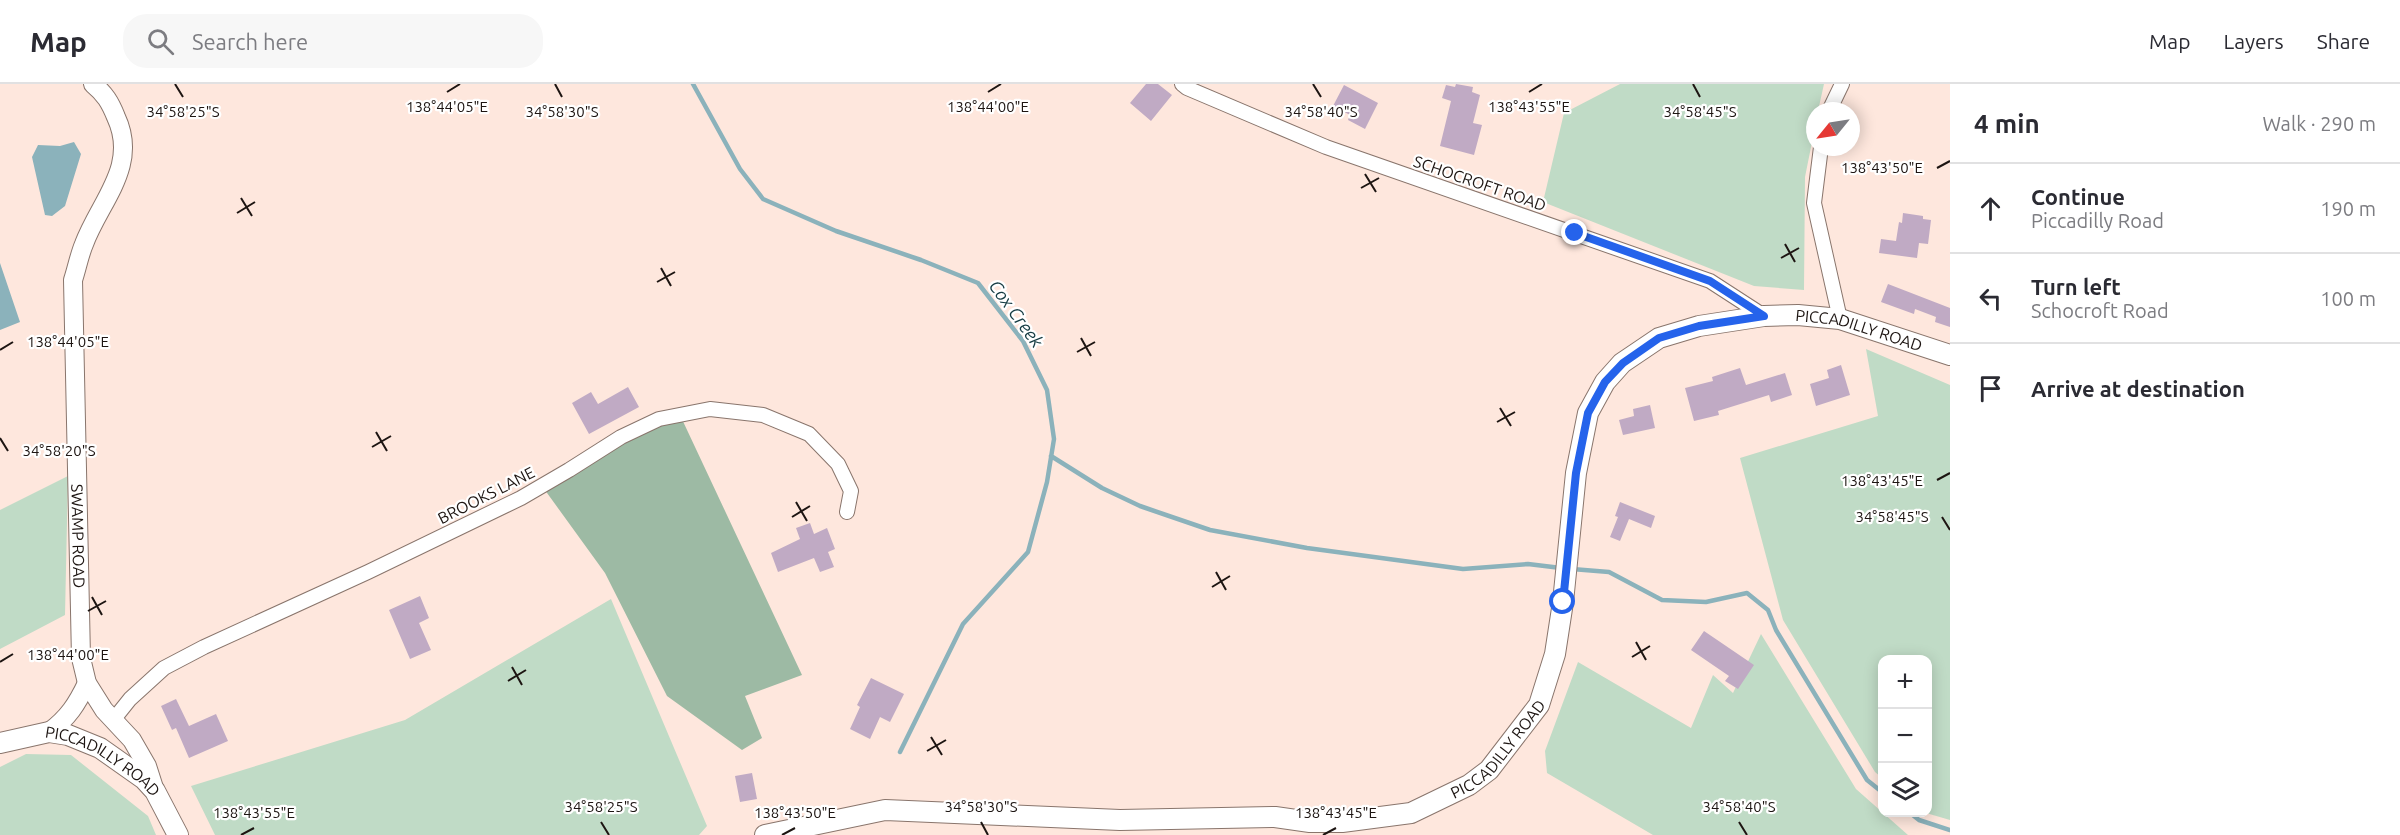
<!DOCTYPE html>
<meta charset="utf-8">
<style>
:root{--surface:#fff;--page:#f7f7f7;--text:#2b2b33;--muted:#7c7c81;--line:#e1e1e2}
body{margin:0;font-family:Ubuntu,sans-serif;background:var(--page);color:var(--text)}
.controls{position:absolute;right:18px;bottom:18px;display:grid;overflow:hidden;border-radius:12px;box-shadow:0 3px 15px #0003}
.controls button{width:54px;height:54px;display:grid;place-items:center;padding:0;border:0;border-bottom:2px solid var(--line);background:var(--surface);color:var(--text);font:30px sans-serif}
.compass{position:absolute;left:1806px;top:18px;width:54px;height:54px;border-radius:50%;background:var(--surface);box-shadow:0 3px 15px #0003;rotate:240deg}
.stop{position:absolute;width:18px;height:18px;margin:-14px;border:4px solid #2563eb;border-radius:50%;background:#fff}
.stop.end{background:#2563eb;border-color:#fff;box-shadow:0 2px 6px #0008}
.list{margin:0;padding:0;list-style:none}
h2{display:flex;justify-content:space-between;align-items:center;height:78px;margin:0;padding:0 24px;font-size:26px}
h2 small{font-size:20px;font-weight:400;color:var(--muted)}
.list li{display:grid;grid-template-columns:39px 1fr auto;gap:18px;align-items:center;box-sizing:border-box;height:90px;padding:0 24px;border-top:2px solid var(--line)}
.list b{display:block;font-size:22px;white-space:nowrap}
.list p{margin:0;font-size:20px;white-space:nowrap;color:var(--muted)}
.list em{font-size:20px;font-style:normal;color:var(--muted)}
.icon{flex:none;width:33px;height:33px;fill:none;stroke:currentColor;stroke-width:2;stroke-linecap:round;stroke-linejoin:round}
.map{position:relative;flex:none;width:1950px;height:751px;overflow:hidden}
header{display:flex;align-items:center;gap:36px;box-sizing:border-box;height:84px;padding:0 30px;background:var(--surface);border-bottom:2px solid var(--line)}
header strong{font-size:28px}
nav{display:flex;gap:33px;margin-inline-start:auto;font-size:21px}
.search{width:420px;height:54px;background:var(--page);display:flex;align-items:center;gap:15px;box-sizing:border-box;padding:0 21px;border-radius:24px;color:var(--muted);font-size:22px}
main{display:flex}
aside{flex:1;background:var(--surface)}
.map>svg:first-child{display:block}
.green{fill:#c0dbc6}
.forest{fill:#9dbaa4}
.water{fill:#8bb2bb}
.lines{fill:none;stroke-linecap:round;stroke-linejoin:round}
.stream{stroke:#8bb2bb;stroke-width:4.5}
.building{fill:#c0aac4}
.minor-casing{stroke:#89756c;stroke-width:16}
.tertiary-casing{stroke:#89756c;stroke-width:20}
.secondary-casing{stroke:#89756c;stroke-width:22}
.minor{stroke:#fff;stroke-width:14}
.tertiary{stroke:#fff;stroke-width:18}
.secondary{stroke:#fff;stroke-width:20}
.route{stroke:#2563eb;stroke-width:8}
.ticks{fill:none;stroke:#1d1512;stroke-width:2}
.labels{text-anchor:middle;stroke-width:4.5;stroke-linejoin:round;paint-order:stroke}
.street-label{font-size:16px;fill:#1d1512;stroke:#fff}
.water-label{font-size:18px;font-style:italic;fill:#153b42;stroke:#fff}
.ticks-label{font-size:15px;text-anchor:middle;fill:#1d1512;stroke:#fff;stroke-width:4.5;stroke-linejoin:round;paint-order:stroke}
</style>
<header>
<strong>Map</strong>
<div class="search"><svg class="icon" aria-label="search" viewBox="0 0 24 24"><circle cx="10" cy="10" r="6"/><path d="M15 15l6 6"/></svg>Search here</div>
<nav><a>Map</a><a>Layers</a><a>Share</a></nav>
</header>
<main>
<div class="map">
<svg width="1950" height="751" viewBox="0 0 1950 751">
<rect width="100%" height="100%" fill="#fee7dd"/>
<!-- green -->
<path class="green" d="M1620,0H1824L1818,27H1815V43L1805,93L1804,206L1754,202L1543,118L1564,29Z
M1866,265L1950,301V736L1926,729L1928,728V576H1882V694L1875,688L1783,536L1740,374L1878,332Z
M68,392L65,531L0,565V426Z
M611,515L707,742L699,751H215L191,702L405,636Z
M1761,550L1856,705L1908,751H1653L1547,689L1545,667L1578,578L1691,644L1713,591L1733,609Z
M26,670L71,671L148,732L156,751H0V683Z"/>
<!-- forest -->
<path class="forest" d="M680,331L802,591L745,612L762,654L742,666L667,612L605,489L542,402Z"/>
<!-- water -->
<path class="water" d="M74,58L81,70L65,122L52,132L45,131L32,73L38,61L60,62Z
M0,179L20,238L0,246Z"/>
<g class="lines">
<!-- stream -->
<path class="stream" d="M693,0L740,85L763,115L836,147L921,176L978,199L1023,257L1047,306L1054,355L1047,398L1028,468L963,540L900,668
M1051,372L1102,404L1140,422L1210,446L1307,464L1463,485L1528,480L1561,484
M1572,485L1609,488L1662,516L1706,518L1747,509L1768,526L1776,546L1867,696L1882,708
M1909,728L1919,736L1950,746"/>
</g>
<!-- building -->
<path class="building" d="M1146,0H1158L1172,11L1151,37L1130,19Z
M1456,0L1473,3L1472,8L1480,11L1473,39L1482,41L1474,71L1440,62L1451,17L1442,14L1446,1L1455,3Z
M1344,1L1378,19L1365,45L1348,36L1350,31L1333,22Z
M1903,129L1923,132V135L1931,136L1928,160L1919,159L1917,174L1879,169L1881,155L1896,157L1899,138L1902,139Z
M1888,200L1950,224V243L1935,238L1936,233L1915,225L1914,230L1881,218Z
M1841,281L1850,311L1816,322L1810,300L1829,294L1827,286Z
M1740,284L1746,301L1785,289L1792,311L1771,318L1769,311L1718,327L1719,331L1694,337L1685,304L1713,297L1712,293Z
M628,303L639,323L589,350L572,319L591,308L598,320Z
M1650,321L1655,344L1623,351L1619,336L1634,332L1633,325Z
M1620,418L1655,432L1651,444L1629,435L1620,457L1610,453L1618,433L1615,432Z
M810,439L814,450L827,444L835,465L828,468L834,483L820,488L814,474L778,488L771,469L800,455L796,444Z
M420,512L429,534L419,539L431,566L410,575L389,526Z
M1704,547L1754,581L1738,605L1725,597L1729,592L1691,566Z
M871,594L904,610L890,638L880,633L870,655L850,645L860,623L857,621Z
M176,615L189,642L216,630L228,657L189,674L176,644L172,646L161,622Z
M752,689L757,715L740,718L735,692Z"/>
<g class="lines">
<defs>
<path id="minor" d="M1182,0L1187,4L1326,63L1710,197L1764,232
M1829,27L1842,0
M1821,63L1814,119L1840,235
M114,635L130,615L164,584L204,563L368,488L521,414L569,386L621,353L659,335L710,325L763,331L809,350L838,380L851,407L847,428"/>
<g id="tertiary">
<path id="s1" d="M93,0C105,10 110,18 116,33C139,82 100,117 84,160C79,172 77,184 73,196L81,574L87,599L104,626L132,656L147,682L155,707"/>
<path d="M49,648C68,634 77,620 87,599"/>
</g>
<g id="secondary">
<path id="s2" d="M0,659L49,648L68,651L100,664L144,695L155,707L178,751"/>
<path id="s3" d="M765,751L885,726L1120,736L1275,733L1310,738H1342L1411,729L1469,701L1489,686L1539,621L1555,570L1563,518L1576,389L1588,329L1605,298L1622,279L1659,254L1699,242L1764,232L1798,231L1840,235L1950,271"/>
</g>
</defs>
<!-- minor casing -->
<use href="#minor" class="minor-casing"/>
<!-- tertiary casing -->
<use href="#tertiary" class="tertiary-casing"/>
<!-- secondary casing -->
<use href="#secondary" class="secondary-casing"/>
<!-- minor -->
<use href="#minor" class="minor"/>
<!-- tertiary -->
<use href="#tertiary" class="tertiary"/>
<!-- secondary -->
<use href="#secondary" class="secondary"/>
</g>
<g class="lines">
<!-- route -->
<path class="route" d="M1563,518L1576,389L1588,329L1605,298L1623,279L1659,254L1699,242L1764,232L1710,197L1575,149"/>
</g>
<!-- ticks -->
<path class="ticks" d="M175,0L183,13M555,0L562,13M1313,0L1321,13M1693,0L1700,13M447,8L460,0M988,8L1001,0M1529,8L1542,0M1937,84L1950,77M1365,90L1376,108M1361,104L1379,94M241,114L252,132M237,129L255,118M1785,160L1795,178M1781,174L1799,164M661,184L671,202M657,198L675,188M1081,254L1091,272M0,266L13,258M1077,268L1095,258M1500,324L1511,342M1497,338L1515,328M376,348L387,367M0,354L8,367M372,363L391,352M1937,396L1950,389M796,418L807,437M792,433L810,422M1942,433L1950,446M1216,488L1226,506M1212,503L1230,492M92,513L102,531M88,527L106,517M1636,558L1646,576M1632,573L1650,562M0,578L13,570M512,583L522,601M508,597L526,586M931,653L942,671M927,667L946,656M601,738L609,751M981,738L988,751M1739,738L1747,751M241,751L254,744M782,751L795,744M1323,751L1336,744"/>
<g class="labels">
<!-- street labels -->
<g class="street-label">
<text transform="translate(1480 99) rotate(19)" y="6">SCHOCROFT ROAD</text>
<text dy="6" stroke="none"><textPath href="#s3" startOffset="1428">PICCADILLY ROAD</textPath></text>
<text transform="translate(486 411) rotate(-27)" y="6">BROOKS LANE</text>
<text dy="6" stroke="none"><textPath href="#s1" startOffset="471">SWAMP ROAD</textPath></text>
<text dy="6" stroke="none"><textPath href="#s3" startOffset="760">PICCADILLY ROAD</textPath></text>
<text dy="6" stroke="none"><textPath href="#s2" startOffset="112">PICCADILLY ROAD</textPath></text>
</g>
<!-- water labels -->
<g class="water-label">
<text transform="translate(1016 230) rotate(54)" y="6">Cox Creek</text>
</g>
</g>
<g class="ticks-label">
<text x="447" y="28">138°44'05"E</text>
<text x="988" y="28">138°44'00"E</text>
<text x="1529" y="28">138°43'55"E</text>
<text x="183" y="33">34°58'25"S</text>
<text x="562" y="33">34°58'30"S</text>
<text x="1321" y="33">34°58'40"S</text>
<text x="1700" y="33">34°58'45"S</text>
<text x="1882" y="89">138°43'50"E</text>
<text x="68" y="263">138°44'05"E</text>
<text x="59" y="372">34°58'20"S</text>
<text x="1882" y="402">138°43'45"E</text>
<text x="1892" y="438">34°58'45"S</text>
<text x="68" y="576">138°44'00"E</text>
<text x="601" y="728">34°58'25"S</text>
<text x="981" y="728">34°58'30"S</text>
<text x="1739" y="728">34°58'40"S</text>
<text x="254" y="734">138°43'55"E</text>
<text x="795" y="734">138°43'50"E</text>
<text x="1336" y="734">138°43'45"E</text>
</g>
</svg>
<div class="controls">
<button>+</button>
<button>−</button>
<button><svg class="icon" aria-label="layers" viewBox="0 0 24 24"><path d="M12 4l9 5-9 5-9-5zM3 14l9 5 9-5"/></svg></button>
</div>
<svg class="compass" viewBox="-18 -18 36 36"><path d="M0-13l5 13h-10z" fill="#e53935"/><path d="M0 13l5-13h-10z" fill="#7c7c81"/></svg>
<div class="stop" style="left:1563px;top:518px"></div>
<div class="stop end" style="left:1575px;top:149px"></div>
</div>
<aside>
<h2>4 min<small>Walk · 290 m</small></h2>
<ul class="list">
<li><svg class="icon" aria-label="ahead" viewBox="0 0 24 24"><path d="M12 20V5M6 11l6-6 6 6"/></svg><div><b>Continue</b><p>Piccadilly Road</p></div><em>190 m</em></li>
<li><svg class="icon" aria-label="left" viewBox="0 0 24 24"><path d="M17 20v-9H6M10 6l-5 5 5 5"/></svg><div><b>Turn left</b><p>Schocroft Road</p></div><em>100 m</em></li>
<li><svg class="icon" aria-label="arrive" viewBox="0 0 24 24"><path d="M6 21V4h12l-3 4 3 4H6"/></svg><div><b>Arrive at destination</b></div></li>
</ul>
</aside>
</main>
